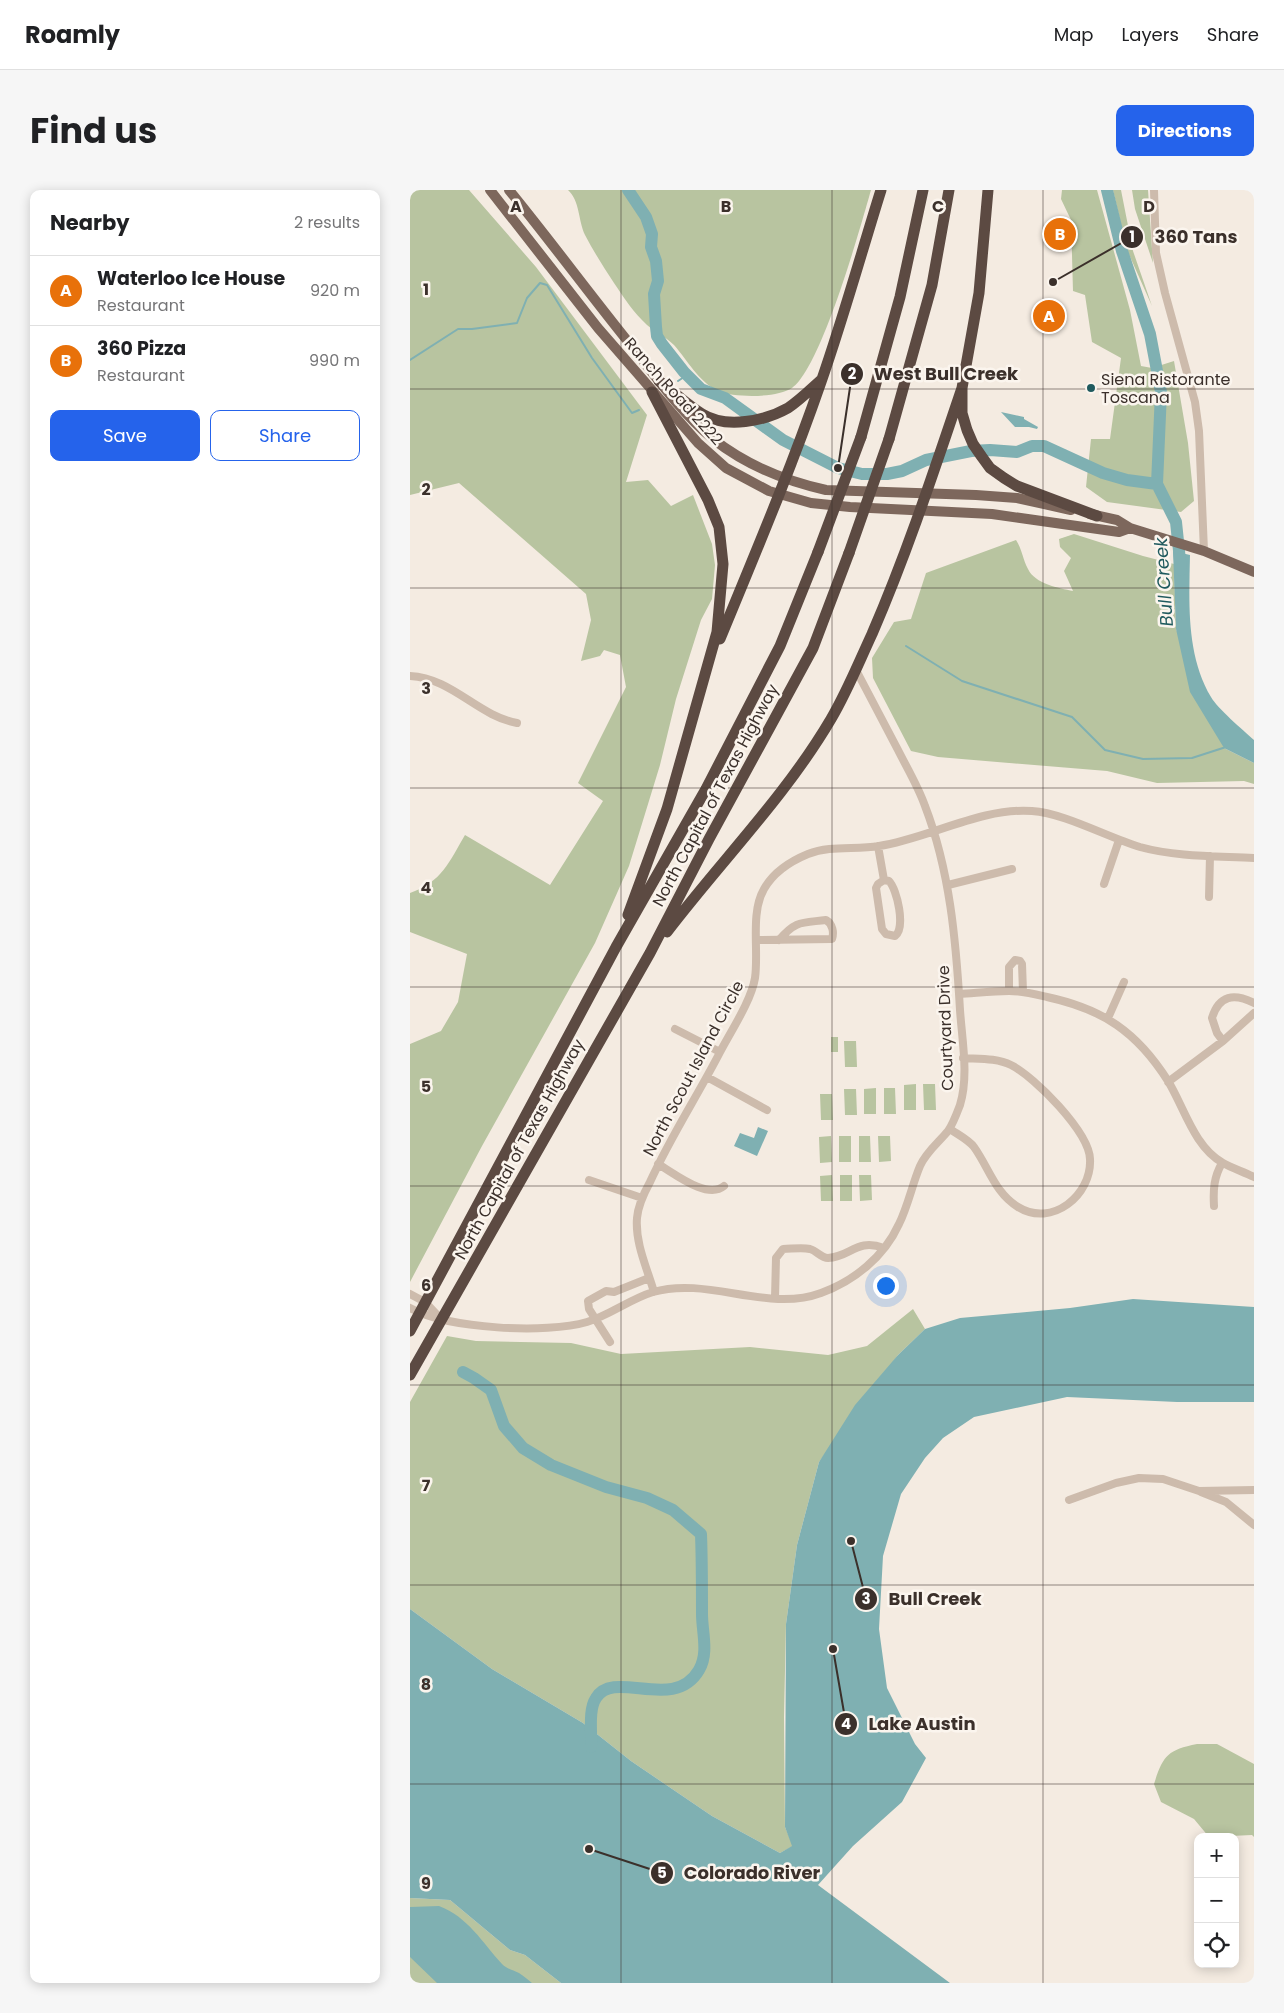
<!DOCTYPE html>
<meta charset="utf-8">
<style>
:root{--surface:#fff;--page:#f6f6f6;--text:#202124;--muted:#757577;--line:#e0e0e0;--accent:#2563eb}
body{margin:0;font-family:Poppins,sans-serif;background:var(--page);color:var(--text)}
.controls{position:absolute;right:15px;bottom:15px;display:grid;overflow:hidden;border-radius:10px;box-shadow:0 2px 12px #0003}
.controls button{width:45px;height:45px;display:grid;place-items:center;padding:0;border:0;border-bottom:1px solid var(--line);background:var(--surface);color:var(--text);font:25px sans-serif}
.you{position:absolute;left:475px;top:1095px;width:18px;height:18px;margin:-12px;border:4px solid #fff;border-radius:50%;background:#1a73e8;box-shadow:0 0 0 8px #1a73e833}
.badge{display:grid;place-items:center;width:32px;height:32px;border-radius:50%;background:var(--accent);color:#fff;font-size:16px;font-weight:700}
.pin{position:absolute;translate:-50% -50%;border:2px solid #fff;box-shadow:0 1px 5px #0006}
.list{margin:0;padding:0;list-style:none}
h2{display:flex;justify-content:space-between;align-items:center;height:65px;margin:0;padding:0 20px;font-size:21px}
h2 small{font-size:16px;font-weight:400;color:var(--muted)}
.list li{display:grid;grid-template-columns:32px 1fr auto;gap:15px;align-items:center;box-sizing:border-box;height:70px;padding:0 20px;border-top:1px solid var(--line)}
.list b{display:block;font-size:19px;white-space:nowrap}
.list p{margin:0;font-size:16px;white-space:nowrap;color:var(--muted)}
.list em{font-size:16px;font-style:normal;color:var(--muted)}
.actions{display:flex;gap:10px;padding:15px 20px}
.actions a{flex:1;padding:11px 0;border:1px solid var(--accent);border-radius:10px;text-align:center;font-size:18px;color:var(--accent)}
.actions .main{background:var(--accent);color:#fff}
.icon{flex:none;width:28px;height:28px;fill:none;stroke:currentColor;stroke-width:2;stroke-linecap:round;stroke-linejoin:round}
.map{position:relative;flex:none;width:844px;height:1793px;overflow:hidden;border-radius:10px}
header{display:flex;align-items:center;gap:30px;box-sizing:border-box;height:70px;padding:0 25px;background:var(--surface);border-bottom:1px solid var(--line)}
header strong{font-size:24px}
nav{display:flex;gap:28px;margin-inline-start:auto;font-size:18px}
.intro{display:flex;align-items:center;justify-content:space-between;box-sizing:border-box;height:120px;padding:0 30px}
h1{margin:0;font-size:35px}
.button{padding:12px 22px;border-radius:10px;background:var(--accent);color:#fff;font-size:18px;font-weight:700}
main{display:flex;gap:30px;padding:0 30px}
aside{flex:1;background:var(--surface);border-radius:10px;box-shadow:0 2px 12px #0003}
.map>svg:first-child{display:block}
.green{fill:#b8c4a0}
.water{fill:#7fb0b2}
.lines{fill:none;stroke-linecap:round;stroke-linejoin:round}
.stream{stroke:#7fb0b2;stroke-width:2}
.river{stroke:#7fb0b2;stroke-width:12}
.minor{stroke:#cdbbac;stroke-width:8}
.major{stroke:#7d675c;stroke-width:10}
.highway{stroke:#5c4a42;stroke-width:11}
.highway-bridge{stroke:#5c4a42;stroke-width:11}
.grid{fill:none;stroke:#3b302b;stroke-width:1;stroke-opacity:0.55}
.poi-dot{fill:#1f5a5e;stroke:#fbf5ee;stroke-width:2}
.labels{text-anchor:middle;stroke-width:5;stroke-linejoin:round;paint-order:stroke}
.poi-label{font-size:16px;fill:#3b302b;stroke:#fbf5ee;text-anchor:start}
.street-label{font-size:16px;fill:#3b302b;stroke:#fbf5ee}
.water-label{font-size:18px;font-style:italic;fill:#1f5a5e;stroke:#fbf5ee}
.grid-label{font-size:16px;text-anchor:middle;font-weight:bold;fill:#3b302b;stroke:#fbf5ee;stroke-width:5;stroke-linejoin:round;paint-order:stroke}
.leader{fill:none;stroke:#3b302b;stroke-width:2}
.callout-dot{fill:#3b302b;stroke:#fbf5ee;stroke-width:2}
.mark-label{font-size:15px;text-anchor:middle;font-weight:bold;fill:#fff}
.callout-label{font-size:18px;text-anchor:middle;font-weight:bold;fill:#3b302b;stroke:#fbf5ee;stroke-width:5;stroke-linejoin:round;paint-order:stroke}
</style>
<header>
<strong>Roamly</strong>
<nav><a>Map</a><a>Layers</a><a>Share</a></nav>
</header>
<div class="intro"><h1>Find us</h1><a class="button">Directions</a></div>
<main>
<aside>
<h2>Nearby<small>2 results</small></h2>
<ul class="list">
<li><span class="badge" style="background:#e8710a">A</span><div><b>Waterloo Ice House</b><p>Restaurant</p></div><em>920 m</em></li>
<li><span class="badge" style="background:#e8710a">B</span><div><b>360 Pizza</b><p>Restaurant</p></div><em>990 m</em></li>
</ul>
<div class="actions"><a class="main">Save</a><a>Share</a></div>
</aside>
<div class="map">
<svg width="844" height="1793" viewBox="0 0 844 1793">
<rect width="100%" height="100%" fill="#f4ebe1"/>
<!-- green -->
<path class="green" d="M0,0H59L126,77L237,225L216,292L238,290L261,316L283,305L302,354L305,375L302,409L291,430L266,509L250,575L219,676L185,753L72,956L0,1092V854L31,841L48,812L57,764L0,742V703C32,692 39,672 55,645L140,695L193,611L168,593L216,497L210,465L194,460L190,466L171,471L181,430L176,404L49,293L0,305Z
M158,0H461C450,39 411,178 382,198C367,208 325,208 308,201C288,191 278,171 264,155C256,147 245,142 237,135C224,123 214,108 204,93C194,78 184,62 175,45C168,30 170,11 158,0Z
M652,0H687L720,120L731,176L742,178L764,171L778,253L784,311L771,322L697,312L676,297L681,249H700L711,168L682,152L675,105L663,101L661,30L651,9Z
M703,0H711L723,61L742,116L717,60Z
M722,0H738L743,73L725,19Z
M664,344L733,366L764,374L766,439L814,558L844,573V594L834,591L747,593L697,581L528,567L501,561L463,488L462,468L484,432L501,429L516,383L606,350C612,359 613,370 618,379C625,394 649,398 663,401L654,381L661,368L650,357L649,349Z
M421,847H428V862H421Z
M434,851H446L447,877H435Z
M506,894V920H494V895Z
M513,894H525L526,920H514Z
M466,898V924H454V899Z
M474,898H485L486,924H474Z
M434,899H446L447,925H435Z
M410,904H422L423,930H411Z
M421,946L422,972L410,973L409,947Z
M429,946H441V972H429Z
M449,946H460L461,972H449Z
M468,946H480L481,971L469,972Z
M422,985L423,1011H411L410,986Z
M430,985H442V1011H430Z
M449,985H461L462,1010L450,1011Z
M503,1119L515,1139L488,1165L409,1272L387,1355L376,1434L374,1527L375,1637L383,1656L370,1663L302,1626L221,1571L173,1533L82,1479L0,1419V1212L37,1146L66,1151L161,1153L211,1164L340,1157L418,1165L457,1156Z
M787,1554H807L844,1574V1647L842,1645L799,1647L784,1629L751,1612L744,1594C753,1566 757,1560 787,1554Z
M0,1708L40,1710L100,1760L115,1765L151,1793H0Z"/>
<!-- water -->
<path class="water" d="M591,222L614,227V229L628,237L627,239L619,237H605Z
M763,361L780,365C779,412 776,465 801,507C807,518 833,540 844,550V573L814,558L780,502L766,439Z
M348,937L358,941L347,966L324,956L330,943L344,948Z
M723,1109L844,1117V1212H767L657,1207L564,1227L533,1248L515,1268L491,1304L473,1366L469,1439L477,1498L505,1554L516,1568L492,1612L443,1656L408,1695L540,1793H151L115,1765L100,1760L40,1710L0,1708V1419L82,1479L173,1533L221,1571L302,1626L370,1663L382,1656L375,1637L376,1434L387,1355L409,1272L445,1215L488,1165L515,1139L550,1128L660,1118Z
M29,1716C58,1727 72,1752 92,1774C97,1779 103,1780 109,1783C114,1786 118,1790 122,1793H27L0,1767V1717Z"/>
<g class="lines">
<!-- stream -->
<path class="stream" d="M0,170L48,139H62L107,133L117,108L130,93L137,95L182,168L222,223L229,220
M268,191L277,185
M496,456L552,491L662,527L695,560L733,569L782,568L816,557"/>
<!-- river -->
<path class="river" d="M218,0L236,27L242,44L241,57L246,71L248,91L244,104L246,137L247,146L252,154L274,182L291,199L315,208L373,250L428,278L452,284H477L492,281L516,270L561,261L580,260L607,262L622,256H634L693,283L717,290L747,294
M697,0L712,61L740,144L751,202L747,294L766,332L771,380
M53,1182L64,1188L81,1200L94,1236L113,1258L141,1275L196,1297L237,1308L263,1320L291,1344C292,1370 292,1397 292,1424C292,1442 299,1463 289,1480C264,1523 204,1478 186,1508C178,1520 182,1543 181,1557"/>
<!-- minor -->
<path class="minor" d="M744,0L746,63L755,103L785,212L789,241L794,361
M0,486C42,488 68,526 107,533
M468,656L474,690
M474,690L479,691C487,699 496,738 485,746L476,744L472,739L466,698L468,694Z
M694,694L709,650
M538,695L602,679
M799,707L800,666
M347,750L422,749C424,743 423,734 416,730C392,733 386,730 369,750
M599,801V777L605,770L610,771L612,774L613,802
M549,804C566,803 583,801 599,801C612,801 624,804 637,807C693,819 727,842 758,891C774,917 784,957 813,973C822,978 834,982 844,987
M698,828L714,792
M265,839L310,862
M813,851L807,843L802,828C809,805 824,803 844,813
M297,887L357,920
M758,892L813,851L844,823
M540,939C547,944 559,950 564,957C579,978 585,1003 608,1017C642,1038 682,1005 680,969C679,942 625,887 601,875C587,868 569,869 553,868
M248,974C264,983 297,1010 314,996
M179,990L232,1008
M804,1016C803,999 804,987 812,973
M244,1102C237,1078 225,1053 227,1028C228,1015 234,1003 240,992C260,948 286,908 308,866C319,844 341,812 345,788C349,761 340,723 354,699C363,683 381,671 398,664C421,655 445,660 469,656C517,649 572,617 622,621C654,623 697,647 730,657C766,667 807,666 844,668
M0,1104L15,1112L31,1129
M365,1108L366,1068L373,1059C381,1059 392,1057 400,1059C407,1061 411,1068 418,1068C441,1067 446,1048 474,1058
M0,1118C37,1139 137,1144 177,1132C200,1125 220,1109 243,1102C298,1086 357,1123 411,1103C444,1091 474,1067 489,1034C498,1016 502,995 510,976C516,962 529,952 538,941C543,934 547,923 550,915C559,886 552,850 550,820C546,751 540,681 515,616C508,596 497,578 488,560C474,533 460,507 446,480
M200,1152L179,1119L178,1111L196,1101L204,1102L239,1088
M791,1302L816,1312L844,1335
M659,1310L706,1293L729,1288L753,1289L789,1301L844,1300"/>
<!-- major -->
<path class="major" d="M80,0L188,138L288,253L316,278L359,301L401,313L440,317L582,324L709,342L720,338
M99,0C143,54 184,110 228,164C251,194 274,225 303,249C336,275 376,291 416,300L566,305L607,308L661,320
M680,324L707,330L720,338L794,361L844,382"/>
<!-- highway -->
<path class="highway" d="M578,0L569,103L552,198V223L557,240L563,254L572,267L580,278L594,288L607,296L687,326
M249,191C263,201 277,215 292,224C316,239 355,231 378,218C390,210 401,199 411,190
M451,247L490,107L513,0
M479,249L522,95L539,0
M310,449C345,364 381,279 411,192C433,129 451,64 471,0
M218,725L257,619L307,442L313,374L309,337L298,310L242,202
M257,742C312,670 375,607 421,529C437,502 449,472 462,444C497,363 524,281 552,198
M0,1141L206,757L296,599L370,456L408,362
M0,1185L240,763L299,649L403,458L439,363"/>
<!-- highway-bridge -->
<path class="highway-bridge" d="M408,362L451,247
M439,363L479,249"/>
</g>
<!-- grid -->
<path class="grid" d="M211,0V1793M422,0V1793M633,0V1793M0,199H844M0,398H844M0,598H844M0,797H844M0,996H844M0,1195H844M0,1395H844M0,1594H844"/>
<!-- markers -->
<circle class="poi-dot" cx="681" cy="198" r="5"/>
<g class="labels">
<!-- poi labels -->
<g class="poi-label">
<text x="691" y="195">Siena Ristorante<tspan x="691" dy="18">Toscana</tspan></text>
</g>
<!-- street labels -->
<g class="street-label">
<text transform="translate(264 201) rotate(48)" y="6">Ranch Road 2222</text>
<text transform="translate(305 605) rotate(-62)" y="6">North Capital of Texas Highway</text>
<text transform="translate(535 838) rotate(-92)" y="6">Courtyard Drive</text>
<text transform="translate(283 878) rotate(-62)" y="6">North Scout Island Circle</text>
<text transform="translate(109 959) rotate(-61)" y="6">North Capital of Texas Highway</text>
</g>
<!-- water labels -->
<g class="water-label">
<text transform="translate(754 392) rotate(-94)" y="6">Bull Creek</text>
</g>
</g>
<g class="grid-label">
<text x="106" y="22">A</text>
<text x="316" y="22">B</text>
<text x="528" y="22">C</text>
<text x="739" y="22">D</text>
<text x="16" y="105">1</text>
<text x="16" y="305">2</text>
<text x="16" y="504">3</text>
<text x="16" y="703">4</text>
<text x="16" y="902">5</text>
<text x="16" y="1101">6</text>
<text x="16" y="1301">7</text>
<text x="16" y="1500">8</text>
<text x="16" y="1699">9</text>
</g>
<!-- callouts -->
<path class="leader" d="M643 92L722 47M428 278L442 184M441 1351L456 1409M423 1459L436 1534M179 1659L252 1683"/>
<g class="callout-dot">
<circle cx="643" cy="92" r="5"/>
<circle cx="428" cy="278" r="5"/>
<circle cx="441" cy="1351" r="5"/>
<circle cx="423" cy="1459" r="5"/>
<circle cx="179" cy="1659" r="5"/>
<circle cx="722" cy="47" r="12"/>
<circle cx="442" cy="184" r="12"/>
<circle cx="456" cy="1409" r="12"/>
<circle cx="436" cy="1534" r="12"/>
<circle cx="252" cy="1683" r="12"/>
</g>
<g class="mark-label">
<text x="722" y="52">1</text>
<text x="442" y="189">2</text>
<text x="456" y="1414">3</text>
<text x="436" y="1539">4</text>
<text x="252" y="1688">5</text>
</g>
<g class="callout-label">
<text x="786" y="53">360 Tans</text>
<text x="536" y="190">West Bull Creek</text>
<text x="525" y="1415">Bull Creek</text>
<text x="512" y="1540">Lake Austin</text>
<text x="342" y="1689">Colorado River</text>
</g>
</svg>
<div class="controls">
<button>+</button>
<button>−</button>
<button><svg class="icon" aria-label="locate" viewBox="0 0 24 24"><circle cx="12" cy="12" r="6"/><path d="M12 2v4M12 18v4M2 12h4M18 12h4"/></svg></button>
</div>
<div class="you"></div>
<div class="pin badge" style="left:639px;top:126px;background:#e8710a">A</div>
<div class="pin badge" style="left:650px;top:44px;background:#e8710a">B</div>
</div>
</main>
